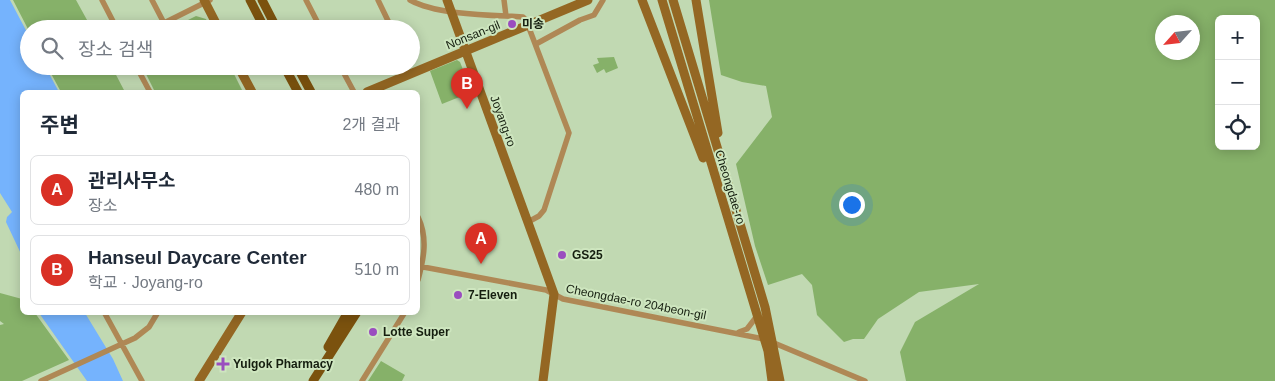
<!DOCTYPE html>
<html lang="ko">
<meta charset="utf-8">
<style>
:root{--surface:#fff;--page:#f6f6f7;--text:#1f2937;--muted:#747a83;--line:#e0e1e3;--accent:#d93025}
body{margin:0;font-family:Arial,"Noto Sans KR",sans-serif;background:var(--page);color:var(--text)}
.controls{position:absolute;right:15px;top:15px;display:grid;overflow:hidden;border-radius:8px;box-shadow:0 2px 12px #0003}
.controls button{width:45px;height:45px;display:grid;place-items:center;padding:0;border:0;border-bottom:1px solid var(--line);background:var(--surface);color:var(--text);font:25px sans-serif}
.compass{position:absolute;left:1155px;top:15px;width:45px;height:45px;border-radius:50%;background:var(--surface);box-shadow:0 2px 12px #0003;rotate:243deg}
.you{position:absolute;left:851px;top:204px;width:18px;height:18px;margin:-12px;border:4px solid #fff;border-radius:50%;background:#1a73e8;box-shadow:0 0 0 8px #1a73e833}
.badge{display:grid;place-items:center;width:32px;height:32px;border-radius:50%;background:var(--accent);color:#fff;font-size:16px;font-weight:700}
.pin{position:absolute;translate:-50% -41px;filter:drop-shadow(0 1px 2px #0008)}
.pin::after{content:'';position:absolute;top:26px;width:18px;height:15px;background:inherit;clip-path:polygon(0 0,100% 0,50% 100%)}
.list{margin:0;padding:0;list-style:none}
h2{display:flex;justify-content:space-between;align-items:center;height:65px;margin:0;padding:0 20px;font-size:21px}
h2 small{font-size:16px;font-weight:400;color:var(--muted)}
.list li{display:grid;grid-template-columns:32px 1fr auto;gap:15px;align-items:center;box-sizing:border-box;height:70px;margin:0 10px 10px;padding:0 10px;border:1px solid var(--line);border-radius:8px}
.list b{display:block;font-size:19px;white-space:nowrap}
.list p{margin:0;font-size:16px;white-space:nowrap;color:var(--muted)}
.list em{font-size:16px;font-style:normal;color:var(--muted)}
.icon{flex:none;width:28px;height:28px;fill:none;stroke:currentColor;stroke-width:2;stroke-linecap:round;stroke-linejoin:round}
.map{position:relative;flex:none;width:1275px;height:381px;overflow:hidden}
.search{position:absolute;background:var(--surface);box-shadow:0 2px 12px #0003;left:20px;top:20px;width:400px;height:55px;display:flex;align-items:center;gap:12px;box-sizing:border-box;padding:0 18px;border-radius:28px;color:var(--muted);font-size:19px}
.panel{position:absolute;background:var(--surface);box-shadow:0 2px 12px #0003;left:20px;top:90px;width:400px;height:225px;border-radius:8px}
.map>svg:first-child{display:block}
.green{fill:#86b169;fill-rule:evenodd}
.water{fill:#75b3fd}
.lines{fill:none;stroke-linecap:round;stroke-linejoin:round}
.street{stroke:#af8855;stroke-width:5.5}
.secondary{stroke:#946723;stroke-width:9}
.primary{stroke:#7b520e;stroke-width:9}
.poi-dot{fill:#9a4dbf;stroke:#cee6bf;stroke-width:2}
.labels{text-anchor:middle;stroke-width:4;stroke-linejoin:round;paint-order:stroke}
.poi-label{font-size:12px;font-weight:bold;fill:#151e0f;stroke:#cee6bf;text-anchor:start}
.street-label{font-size:12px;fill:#151e0f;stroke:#cee6bf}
</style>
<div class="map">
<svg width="1275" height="381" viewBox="0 0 1275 381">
<rect width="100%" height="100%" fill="#c1d9b2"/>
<!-- green -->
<path class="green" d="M13,0H76L92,29H29V31Z
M709,0H1275V381H906L900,352L915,322L979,284L919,292L878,319L864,339H853L844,342L817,315L812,285L802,274L768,285L755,246L736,164L772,117L766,86L742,82L721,75ZM1219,19H1256V146H1219ZM1162,22H1192V52H1162Z
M196,16L206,19L211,29H170Z
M614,57L618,68L606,73L604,69L597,73L593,65L599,63L597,58Z
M457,60L460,62L472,92L442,104L430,71Z
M47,66H117L118,69L114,71L125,92H61Z
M142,66H230L243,92H155Z
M0,293L22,299V312L35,313L69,360L22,381H0V325L4,324L0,321Z
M381,361L405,375L402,381H368Z"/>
<!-- water -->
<path class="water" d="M0,0H10L29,36V66H45L59,92H22V256L6,222L7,217L12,212L0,193Z
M39,313H85L113,359L123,381H87Z"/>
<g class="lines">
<!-- street -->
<path class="street" d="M102,0L117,29
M152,0L164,23
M306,0L321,29
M378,0L392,29
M410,0C433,13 478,15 506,16
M504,0L506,16L523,17L526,20L569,133L544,210L539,216L528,222
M152,29L210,0
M536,44L580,20L594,15L603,0
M136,66L150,92
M340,66L354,92
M418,217C428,238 424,258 418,280
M418,266L546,290L563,299L764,339
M104,312L142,381
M739,332L747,329L757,316
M774,343L865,381
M41,381L135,338L149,327L158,312
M362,381L405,312"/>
<!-- secondary -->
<path class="secondary" d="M204,0L219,29
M447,0L554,294L543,381
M642,0L703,158
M662,0L768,351L772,381
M673,0L765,307L780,381
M696,0L718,133
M238,66L252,92
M367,92L588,0
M199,381L242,312"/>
<!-- primary -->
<path class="primary" d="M250,0L265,29
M262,0L277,29
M284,66L298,92
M297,66L311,92
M328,347L348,312
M313,381L357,312"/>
</g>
<!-- markers -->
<g class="poi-dot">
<circle cx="512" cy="24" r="5"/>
<circle cx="562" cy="255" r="5"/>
<circle cx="458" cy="295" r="5"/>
<circle cx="373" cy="332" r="5"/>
<path d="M220.5 356.5h5v5h5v5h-5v5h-5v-5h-5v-5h5z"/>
</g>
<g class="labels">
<!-- poi labels -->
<g class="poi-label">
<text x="522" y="28">미송</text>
<text x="572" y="259">GS25</text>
<text x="468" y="299">7-Eleven</text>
<text x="383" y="336">Lotte Super</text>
<text x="233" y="368">Yulgok Pharmacy</text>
</g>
<!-- street labels -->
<g class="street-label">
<text transform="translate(473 35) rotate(-22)" y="4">Nonsan-gil</text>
<text transform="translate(503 121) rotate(70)" y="4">Joyang-ro</text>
<text transform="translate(730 187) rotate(73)" y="4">Cheongdae-ro</text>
<text transform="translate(636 302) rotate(11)" y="4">Cheongdae-ro 204beon-gil</text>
</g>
</g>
</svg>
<div class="controls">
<button>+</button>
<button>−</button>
<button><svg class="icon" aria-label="locate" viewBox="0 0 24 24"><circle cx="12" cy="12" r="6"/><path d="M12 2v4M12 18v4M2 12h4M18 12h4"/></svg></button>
</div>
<svg class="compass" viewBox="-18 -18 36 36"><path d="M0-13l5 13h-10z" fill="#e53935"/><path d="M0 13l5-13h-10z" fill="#747a83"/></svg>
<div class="you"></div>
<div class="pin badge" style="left:481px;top:264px">A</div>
<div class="pin badge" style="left:467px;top:109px">B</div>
<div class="search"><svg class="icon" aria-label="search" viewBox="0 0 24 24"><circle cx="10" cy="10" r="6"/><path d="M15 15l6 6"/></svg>장소 검색</div>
<section class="panel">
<h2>주변<small>2개 결과</small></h2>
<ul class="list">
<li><span class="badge">A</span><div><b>관리사무소</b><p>장소</p></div><em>480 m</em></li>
<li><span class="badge">B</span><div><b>Hanseul Daycare Center</b><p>학교 · Joyang-ro</p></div><em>510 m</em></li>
</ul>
</section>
</div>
